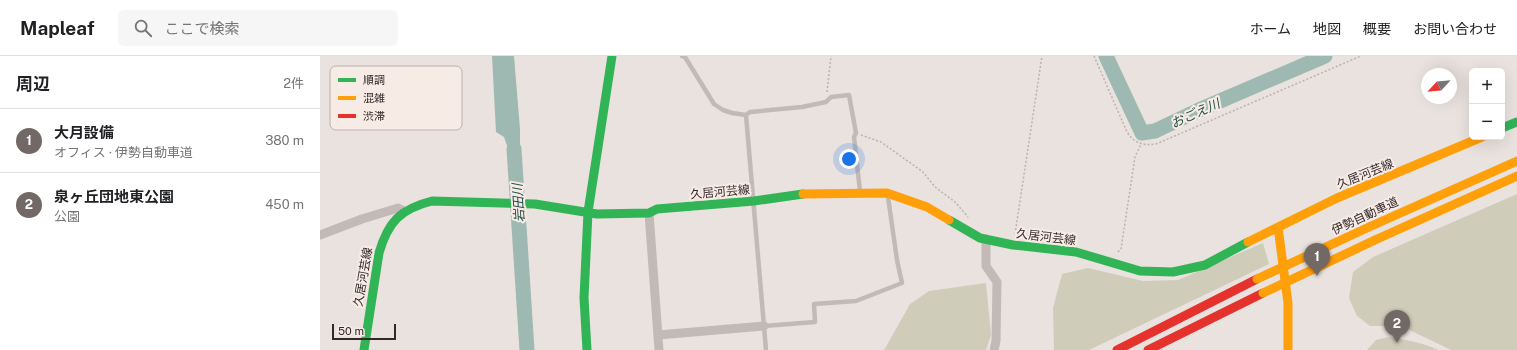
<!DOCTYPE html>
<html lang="ja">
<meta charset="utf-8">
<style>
:root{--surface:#fff;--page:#f6f6f6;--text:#202124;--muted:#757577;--line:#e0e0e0;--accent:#726967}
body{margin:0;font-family:"Public Sans","Noto Sans JP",sans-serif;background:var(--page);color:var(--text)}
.controls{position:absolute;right:12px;top:12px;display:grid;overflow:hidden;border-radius:6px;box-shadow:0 4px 16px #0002}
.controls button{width:36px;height:36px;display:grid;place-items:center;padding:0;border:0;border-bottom:1px solid var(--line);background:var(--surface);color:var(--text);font:20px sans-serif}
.compass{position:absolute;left:1101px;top:12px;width:36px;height:36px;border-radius:50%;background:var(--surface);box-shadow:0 4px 16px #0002;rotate:244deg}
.scale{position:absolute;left:12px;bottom:10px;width:64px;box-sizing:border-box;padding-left:4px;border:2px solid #322827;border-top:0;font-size:11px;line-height:14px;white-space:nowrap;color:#322827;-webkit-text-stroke:3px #f7ebe6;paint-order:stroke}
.you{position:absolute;left:529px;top:103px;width:14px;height:14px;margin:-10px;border:3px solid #fff;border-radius:50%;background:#1a73e8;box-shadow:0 0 0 6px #1a73e833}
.badge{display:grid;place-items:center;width:26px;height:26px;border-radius:50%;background:var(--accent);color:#fff;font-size:13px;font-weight:700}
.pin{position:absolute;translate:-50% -33px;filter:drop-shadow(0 1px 2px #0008)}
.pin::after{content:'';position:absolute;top:21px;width:14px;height:12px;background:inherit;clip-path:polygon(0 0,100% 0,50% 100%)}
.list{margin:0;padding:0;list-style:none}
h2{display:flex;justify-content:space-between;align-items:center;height:52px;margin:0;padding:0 16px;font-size:17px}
h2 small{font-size:13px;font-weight:400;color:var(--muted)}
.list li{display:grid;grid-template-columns:26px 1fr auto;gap:12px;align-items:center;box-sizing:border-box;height:64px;padding:0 16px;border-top:1px solid var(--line)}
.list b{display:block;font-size:15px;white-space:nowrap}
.list p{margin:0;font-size:13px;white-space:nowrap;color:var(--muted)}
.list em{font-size:13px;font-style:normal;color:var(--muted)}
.icon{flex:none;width:22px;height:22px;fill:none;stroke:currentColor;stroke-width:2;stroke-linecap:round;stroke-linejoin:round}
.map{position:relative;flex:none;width:1197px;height:294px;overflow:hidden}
header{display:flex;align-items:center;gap:24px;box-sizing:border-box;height:56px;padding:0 20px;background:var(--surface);border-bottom:1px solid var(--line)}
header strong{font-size:19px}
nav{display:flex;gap:22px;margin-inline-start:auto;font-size:14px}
.search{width:280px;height:36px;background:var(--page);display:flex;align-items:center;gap:10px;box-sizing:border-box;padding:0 14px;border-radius:6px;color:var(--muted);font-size:15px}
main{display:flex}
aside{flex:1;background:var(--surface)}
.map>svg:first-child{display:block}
.green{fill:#cfcdba}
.water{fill:#9eb9b1}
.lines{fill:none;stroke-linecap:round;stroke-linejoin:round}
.river{stroke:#9eb9b1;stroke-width:15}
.path{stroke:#bbb2b1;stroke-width:1.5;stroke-dasharray:2 2;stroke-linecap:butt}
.lane{stroke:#c3bab8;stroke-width:4.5}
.street{stroke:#c3bab8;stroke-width:9}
.fast{stroke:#30b455;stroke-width:9}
.slow{stroke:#ff9f0a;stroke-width:9}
.jam{stroke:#e5322d;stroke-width:9}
.slow-bridge{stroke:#ff9f0a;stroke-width:9}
.labels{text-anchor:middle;stroke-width:4;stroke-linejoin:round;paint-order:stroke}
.street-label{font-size:12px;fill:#322827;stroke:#f7ebe6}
.water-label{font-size:13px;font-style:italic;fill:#224f46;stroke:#f7ebe6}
.key{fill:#f7ebe6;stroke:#bcb0ad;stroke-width:1}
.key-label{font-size:11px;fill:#322827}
</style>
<header>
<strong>Mapleaf</strong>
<div class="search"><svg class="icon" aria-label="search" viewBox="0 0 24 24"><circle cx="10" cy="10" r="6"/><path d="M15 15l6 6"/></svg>ここで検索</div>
<nav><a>ホーム</a><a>地図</a><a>概要</a><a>お問い合わせ</a></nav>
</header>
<main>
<aside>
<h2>周辺<small>2件</small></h2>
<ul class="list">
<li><span class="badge">1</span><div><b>大月設備</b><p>オフィス · 伊勢自動車道</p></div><em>380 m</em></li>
<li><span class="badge">2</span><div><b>泉ヶ丘団地東公園</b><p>公園</p></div><em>450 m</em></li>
</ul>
</aside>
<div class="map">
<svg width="1197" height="294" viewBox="0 0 1197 294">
<rect width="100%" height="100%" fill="#eae2de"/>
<!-- green -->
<path class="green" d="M1197,138V294H1131L1081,270H1050L1037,260L1029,242L1033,216L1053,201Z
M943,187L949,208L769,294H734L733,252L742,218L768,212L823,225L858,224Z
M666,227L671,279L666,294H564L590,248L609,235Z
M1068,281C1086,284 1102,286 1118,294H1047L1056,284Z"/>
<!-- water -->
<path class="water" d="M172,0H194L200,73V126L184,81L176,76Z"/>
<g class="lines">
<!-- river -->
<path class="river" d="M786,0L822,77L835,75L879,54L1005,0
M194,93L207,294"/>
<!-- path -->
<path class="path" d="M774,0L807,76C814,87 823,90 836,88L1041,0
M507,36L511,0
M541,79L561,86L603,116L615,131L635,146L648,161
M695,178L722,0
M798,196L801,193L815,101L821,88"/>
<!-- lane -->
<path class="lane" d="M362,0L365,1L394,48L403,54L412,57L426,59L430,56L482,51L506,46L511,41L529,39L536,77L534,81L540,135
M426,59L446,294
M444,270L495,266L494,248L536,245L582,227L577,204L568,141"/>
<!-- street -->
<path class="street" d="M329,157L339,294
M0,179L42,163L78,152L84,155
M666,183V210L677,226L676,285L674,294
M338,279L444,270"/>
<!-- fast -->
<path class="fast" d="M1182,72L1197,66
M629,164L660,182L693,189L756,196L820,215L853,216L885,209L928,186
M44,294L59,197C68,166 80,153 112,145L215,148L277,158L329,157L337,153L434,145L483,138
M267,294L264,242L268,156L292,0"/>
<!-- slow -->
<path class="slow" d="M483,138L567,137L607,151L629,164
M958,171L968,247V294
M1049,171L1197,105
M1055,184L1197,120
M928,186L1017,142L1162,81"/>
<!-- jam -->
<path class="jam" d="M797,294L937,223
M828,294L943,237"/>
<!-- slow-bridge -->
<path class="slow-bridge" d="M937,223L1049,171
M943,237L1055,184"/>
</g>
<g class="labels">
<!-- street labels -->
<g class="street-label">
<text transform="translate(1045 118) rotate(-22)" y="4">久居河芸線</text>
<text transform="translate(400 136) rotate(-5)" y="4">久居河芸線</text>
<text transform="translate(1045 160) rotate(-25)" y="4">伊勢自動車道</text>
<text transform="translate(726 181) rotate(7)" y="4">久居河芸線</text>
<text transform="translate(43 221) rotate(-80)" y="4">久居河芸線</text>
</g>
<!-- water labels -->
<g class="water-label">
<text transform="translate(875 57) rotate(-24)" y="5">おごえ川</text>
<text transform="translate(198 147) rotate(-94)" y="5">岩田川</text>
</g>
</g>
<!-- legend -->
<rect x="10" y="10" width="132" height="64" rx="6" class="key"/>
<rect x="18" y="22" width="18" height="4" fill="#30b455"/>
<rect x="18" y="40" width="18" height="4" fill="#ff9f0a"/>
<rect x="18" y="58" width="18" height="4" fill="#e5322d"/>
<g class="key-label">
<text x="43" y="28">順調</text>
<text x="43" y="46">混雑</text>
<text x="43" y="64">渋滞</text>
</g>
</svg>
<div class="controls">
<button>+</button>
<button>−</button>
</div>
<svg class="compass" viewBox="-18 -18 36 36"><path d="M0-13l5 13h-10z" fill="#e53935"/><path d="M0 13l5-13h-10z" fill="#757577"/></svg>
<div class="scale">50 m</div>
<div class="you"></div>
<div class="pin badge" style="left:997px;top:220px">1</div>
<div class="pin badge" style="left:1077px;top:287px">2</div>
</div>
</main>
